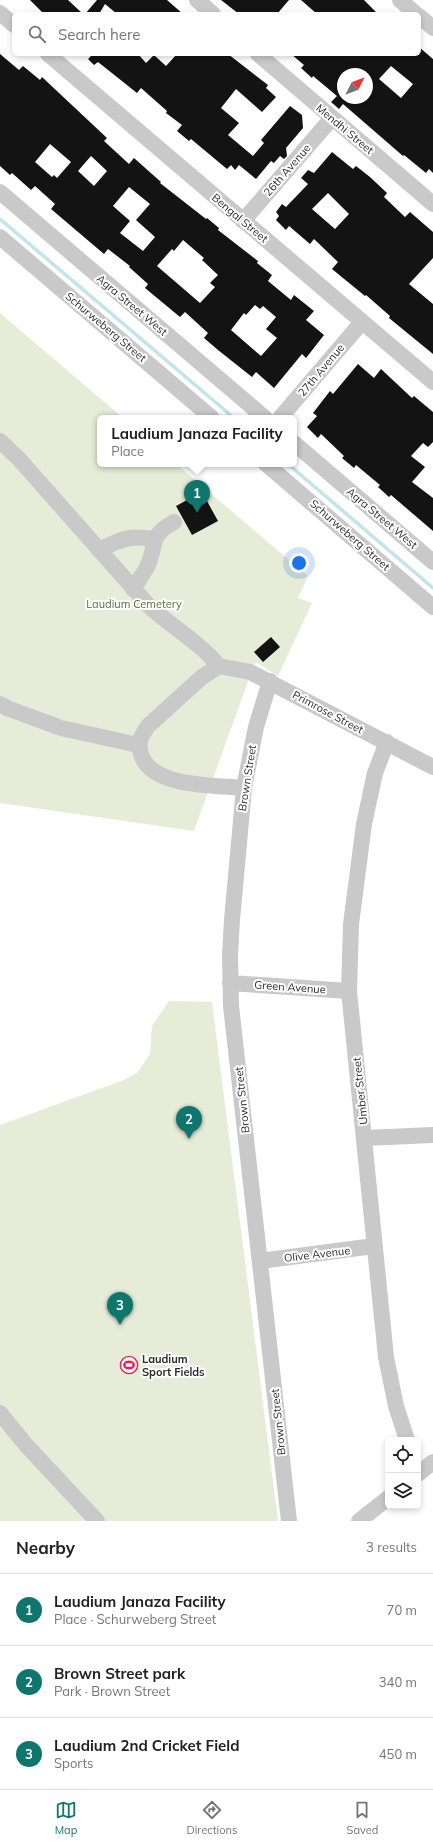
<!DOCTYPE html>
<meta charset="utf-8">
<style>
:root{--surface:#fff;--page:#f6f6f6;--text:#202124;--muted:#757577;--line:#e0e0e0;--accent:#0f766e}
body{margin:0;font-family:Mulish,sans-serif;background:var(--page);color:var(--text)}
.controls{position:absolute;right:12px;bottom:12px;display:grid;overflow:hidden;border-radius:6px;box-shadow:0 2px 6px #0003}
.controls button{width:36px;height:36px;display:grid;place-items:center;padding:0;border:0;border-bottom:1px solid var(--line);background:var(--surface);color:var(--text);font:20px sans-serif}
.compass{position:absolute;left:337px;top:68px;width:36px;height:36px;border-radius:50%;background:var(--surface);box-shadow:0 2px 6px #0003;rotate:48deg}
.you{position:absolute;left:299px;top:563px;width:14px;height:14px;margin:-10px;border:3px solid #fff;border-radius:50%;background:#1a73e8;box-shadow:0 0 0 6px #1a73e833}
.badge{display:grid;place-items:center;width:26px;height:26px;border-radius:50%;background:var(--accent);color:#fff;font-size:13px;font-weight:700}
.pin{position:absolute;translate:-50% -33px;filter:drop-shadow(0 1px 2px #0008)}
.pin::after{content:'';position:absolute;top:21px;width:14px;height:12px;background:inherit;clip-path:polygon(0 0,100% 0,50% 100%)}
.popup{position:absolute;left:97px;top:415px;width:200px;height:52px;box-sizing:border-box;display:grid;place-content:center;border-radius:6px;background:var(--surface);filter:drop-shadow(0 1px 3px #0005);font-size:13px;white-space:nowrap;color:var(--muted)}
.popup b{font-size:15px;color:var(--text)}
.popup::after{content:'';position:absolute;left:50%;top:100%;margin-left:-8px;border:8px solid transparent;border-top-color:var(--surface)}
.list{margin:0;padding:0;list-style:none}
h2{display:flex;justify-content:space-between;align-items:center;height:52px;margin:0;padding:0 16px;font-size:17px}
h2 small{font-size:13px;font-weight:400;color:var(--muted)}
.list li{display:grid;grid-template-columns:26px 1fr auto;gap:12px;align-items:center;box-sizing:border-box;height:72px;padding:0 16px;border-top:1px solid var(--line)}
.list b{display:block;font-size:15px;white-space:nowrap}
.list p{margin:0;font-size:13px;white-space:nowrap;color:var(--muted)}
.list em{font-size:13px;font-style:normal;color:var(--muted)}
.icon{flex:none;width:22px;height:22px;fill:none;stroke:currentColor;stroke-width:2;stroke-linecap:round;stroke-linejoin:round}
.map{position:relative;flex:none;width:433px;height:1521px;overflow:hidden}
.search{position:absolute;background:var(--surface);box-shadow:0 2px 6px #0003;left:12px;right:12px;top:12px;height:44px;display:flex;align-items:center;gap:10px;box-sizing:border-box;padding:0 14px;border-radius:6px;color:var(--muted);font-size:15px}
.sheet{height:268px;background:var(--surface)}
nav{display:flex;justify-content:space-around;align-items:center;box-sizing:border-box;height:56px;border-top:1px solid var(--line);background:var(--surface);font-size:11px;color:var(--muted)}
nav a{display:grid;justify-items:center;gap:2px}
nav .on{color:var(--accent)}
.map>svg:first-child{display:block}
.green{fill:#e6ecd8}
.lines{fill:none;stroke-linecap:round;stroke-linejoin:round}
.stream{stroke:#c1e4ee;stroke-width:3.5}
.building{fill:#131313;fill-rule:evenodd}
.minor{stroke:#c9c9c9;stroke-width:16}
.labels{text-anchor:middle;stroke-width:4;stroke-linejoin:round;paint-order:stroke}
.street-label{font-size:11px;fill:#2c2c2c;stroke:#fff}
.park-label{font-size:11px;fill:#586c36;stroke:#fff}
.poi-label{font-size:11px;font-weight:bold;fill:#2c2c2c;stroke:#fff;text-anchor:start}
</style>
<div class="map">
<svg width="433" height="1521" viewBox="0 0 433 1521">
<rect width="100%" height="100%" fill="#fff"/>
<!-- green -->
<path class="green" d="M0,313L123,418H100V464H176L308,576L298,598L312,603L278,676L255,662L194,831L0,803Z
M169,1001L212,1002L278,1521H0V1125L121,1081L137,1073L150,1054L152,1026Z"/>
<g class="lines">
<!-- stream -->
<path class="stream" d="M0,219L234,418
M288,464L433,588"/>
</g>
<!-- building -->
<path class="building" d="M30,0H68L83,14H44Z
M97,0H167L183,14H117L105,4L99,14H85Z
M221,0H289L277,14H239Z
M301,0H364L378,14H317Z
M419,47L433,59V173L429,169L426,173L404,155L403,156L343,104L339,109L331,102L337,96L313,76L312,78L301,68L304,65L291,54H419ZM391,66L413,84L401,98L379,79ZM343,74H367V98H343Z
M0,54L19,70L23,66L40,80L42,77L107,138L104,141L129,164L134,158L161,182L160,183L206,219L207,218L219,228L218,230L258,261L257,263L272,275L268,281L291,300L294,295L314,311L306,320L324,335L306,358L302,354L274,388L256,372L252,377L218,350L204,338L208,333L185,312L180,317L145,288L148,284L129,267L130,266L108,249L104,254L51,209L55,204L35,186L31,190L12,173L10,175L0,166ZM50,144L71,162L57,178L54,175L52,177L35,162ZM91,156L107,171L94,186L78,171ZM129,187L150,204L136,220L155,237L143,251L120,233L130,221L113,206ZM183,240L204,258L202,260L218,275L210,283L215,287L200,303L157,266L172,249L174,251ZM255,305L260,309L263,306L276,317L266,329L277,338L261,356L231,330L244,313L246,315Z
M89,54H138L146,63L154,55L166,66L177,54H228L268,85L266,88L276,97L262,112L236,89L221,108L239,123L228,135L253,156L264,143L261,140L290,106L302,115L303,128L286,148L287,156L284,159L280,156L274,163L271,161L256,179L239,165L235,170L231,165L227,169L191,139L189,141L177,131L182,125L166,113L167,111L141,88L137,93L98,62L94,65L88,59L91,56Z
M332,152L353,169L356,166L370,177L387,193L384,197L405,217L410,212L433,232V258L409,284L433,304V354L389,318L390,316L366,295L365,296L332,269L338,262L314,239L310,244L289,226L286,230L276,220L279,216L276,212L282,204L286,207L308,184L301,178L308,170L314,173ZM328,193L349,214L335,229L312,209Z
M358,364L374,378L381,369L412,398L414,396L433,412V442L428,447L423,443L411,456L425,467L412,482L433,498V531L391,495L389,497L378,487L380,485L356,465L354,468L342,458L344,456L321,434L318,438L307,427L317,416L313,413L330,391L333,394Z
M202,492L218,521L192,535L176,506Z
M271,637L280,647L263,662L254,652Z"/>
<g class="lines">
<!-- minor -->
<path class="minor" d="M197,0L213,14
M400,0L416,14
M0,13L14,25
M419,16L433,28
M48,54L433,382
M258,54L433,204
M0,192L265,418
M243,221L332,118
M0,237L212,418
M280,418L362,322
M0,441L19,459L149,606C172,627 199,642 219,666
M294,443L433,562
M266,464L433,607
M99,550C122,539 129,535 154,539
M133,589C138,581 144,573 148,565C157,543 149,536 174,522
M219,666L202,677L148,726C140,737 137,744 142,757C155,788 216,785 244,788
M219,666L250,672L433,767
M270,681L256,727L244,788L232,920L230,955L231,1006L289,1521
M0,704L7,708L61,728L138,745
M387,742L375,773L364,824L351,924L349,991L386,1357L396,1406L407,1440
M230,983L349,991
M365,1138L433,1135
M260,1261L374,1246
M0,1413L26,1445L97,1521
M418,1474L433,1462
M359,1521L388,1498"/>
</g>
<!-- icons -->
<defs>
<symbol id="stadium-ring" viewBox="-11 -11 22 22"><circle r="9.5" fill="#fff" stroke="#f61b4f" stroke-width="1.5"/><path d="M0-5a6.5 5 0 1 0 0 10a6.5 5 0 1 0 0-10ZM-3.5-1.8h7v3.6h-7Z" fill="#f61b4f"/></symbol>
</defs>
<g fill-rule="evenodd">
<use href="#stadium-ring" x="119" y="1355" width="20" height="20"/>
</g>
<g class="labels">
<!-- street labels -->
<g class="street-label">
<text transform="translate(345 129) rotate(40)" y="4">Mendhi Street</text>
<text transform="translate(287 170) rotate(-49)" y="4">26th Avenue</text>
<text transform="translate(240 218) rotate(40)" y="4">Bengal Street</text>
<text transform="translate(132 305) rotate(40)" y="4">Agra Street West</text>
<text transform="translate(106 327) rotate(40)" y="4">Schurweberg Street</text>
<text transform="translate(321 370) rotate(-50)" y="4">27th Avenue</text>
<text transform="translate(382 518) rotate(40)" y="4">Agra Street West</text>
<text transform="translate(350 535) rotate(41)" y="4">Schurweberg Street</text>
<text transform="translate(328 712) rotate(28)" y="4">Primrose Street</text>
<text transform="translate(247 778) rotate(-81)" y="4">Brown Street</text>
<text transform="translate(290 987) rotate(4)" y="4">Green Avenue</text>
<text transform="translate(360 1091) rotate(-96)" y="4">Umber Street</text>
<text transform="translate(242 1100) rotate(-96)" y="4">Brown Street</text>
<text transform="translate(317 1254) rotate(-7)" y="4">Olive Avenue</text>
<text transform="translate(278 1422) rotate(-96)" y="4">Brown Street</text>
</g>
<!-- park labels -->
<g class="park-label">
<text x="134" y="608">Laudium Cemetery</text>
</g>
<!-- poi labels -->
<g class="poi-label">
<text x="142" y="1363">Laudium<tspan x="142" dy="13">Sport Fields</tspan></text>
</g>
</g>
</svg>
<div class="controls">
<button><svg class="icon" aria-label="locate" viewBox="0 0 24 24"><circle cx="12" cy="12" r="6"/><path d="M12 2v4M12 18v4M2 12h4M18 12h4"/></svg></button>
<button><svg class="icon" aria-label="layers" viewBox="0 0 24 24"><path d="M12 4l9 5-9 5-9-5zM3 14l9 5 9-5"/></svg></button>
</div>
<svg class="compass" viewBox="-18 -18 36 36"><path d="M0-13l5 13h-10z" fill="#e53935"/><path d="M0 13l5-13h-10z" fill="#757577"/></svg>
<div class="you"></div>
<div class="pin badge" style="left:197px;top:513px">1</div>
<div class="popup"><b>Laudium Janaza Facility</b>Place</div>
<div class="pin badge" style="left:189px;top:1139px">2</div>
<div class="pin badge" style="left:120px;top:1325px">3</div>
<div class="search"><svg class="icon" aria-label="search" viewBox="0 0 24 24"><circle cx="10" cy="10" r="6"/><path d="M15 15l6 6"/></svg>Search here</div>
</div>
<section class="sheet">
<h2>Nearby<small>3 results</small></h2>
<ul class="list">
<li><span class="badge">1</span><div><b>Laudium Janaza Facility</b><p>Place · Schurweberg Street</p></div><em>70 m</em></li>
<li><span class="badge">2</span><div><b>Brown Street park</b><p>Park · Brown Street</p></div><em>340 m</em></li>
<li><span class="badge">3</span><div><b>Laudium 2nd Cricket Field</b><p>Sports</p></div><em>450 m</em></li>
</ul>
</section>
<nav>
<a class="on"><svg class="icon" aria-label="map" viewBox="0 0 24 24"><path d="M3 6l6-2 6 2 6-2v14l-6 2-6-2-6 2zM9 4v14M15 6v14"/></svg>Map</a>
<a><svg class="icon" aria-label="directions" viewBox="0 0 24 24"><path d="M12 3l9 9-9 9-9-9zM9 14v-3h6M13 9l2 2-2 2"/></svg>Directions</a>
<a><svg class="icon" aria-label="saved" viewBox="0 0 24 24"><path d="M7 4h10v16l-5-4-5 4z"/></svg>Saved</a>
</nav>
